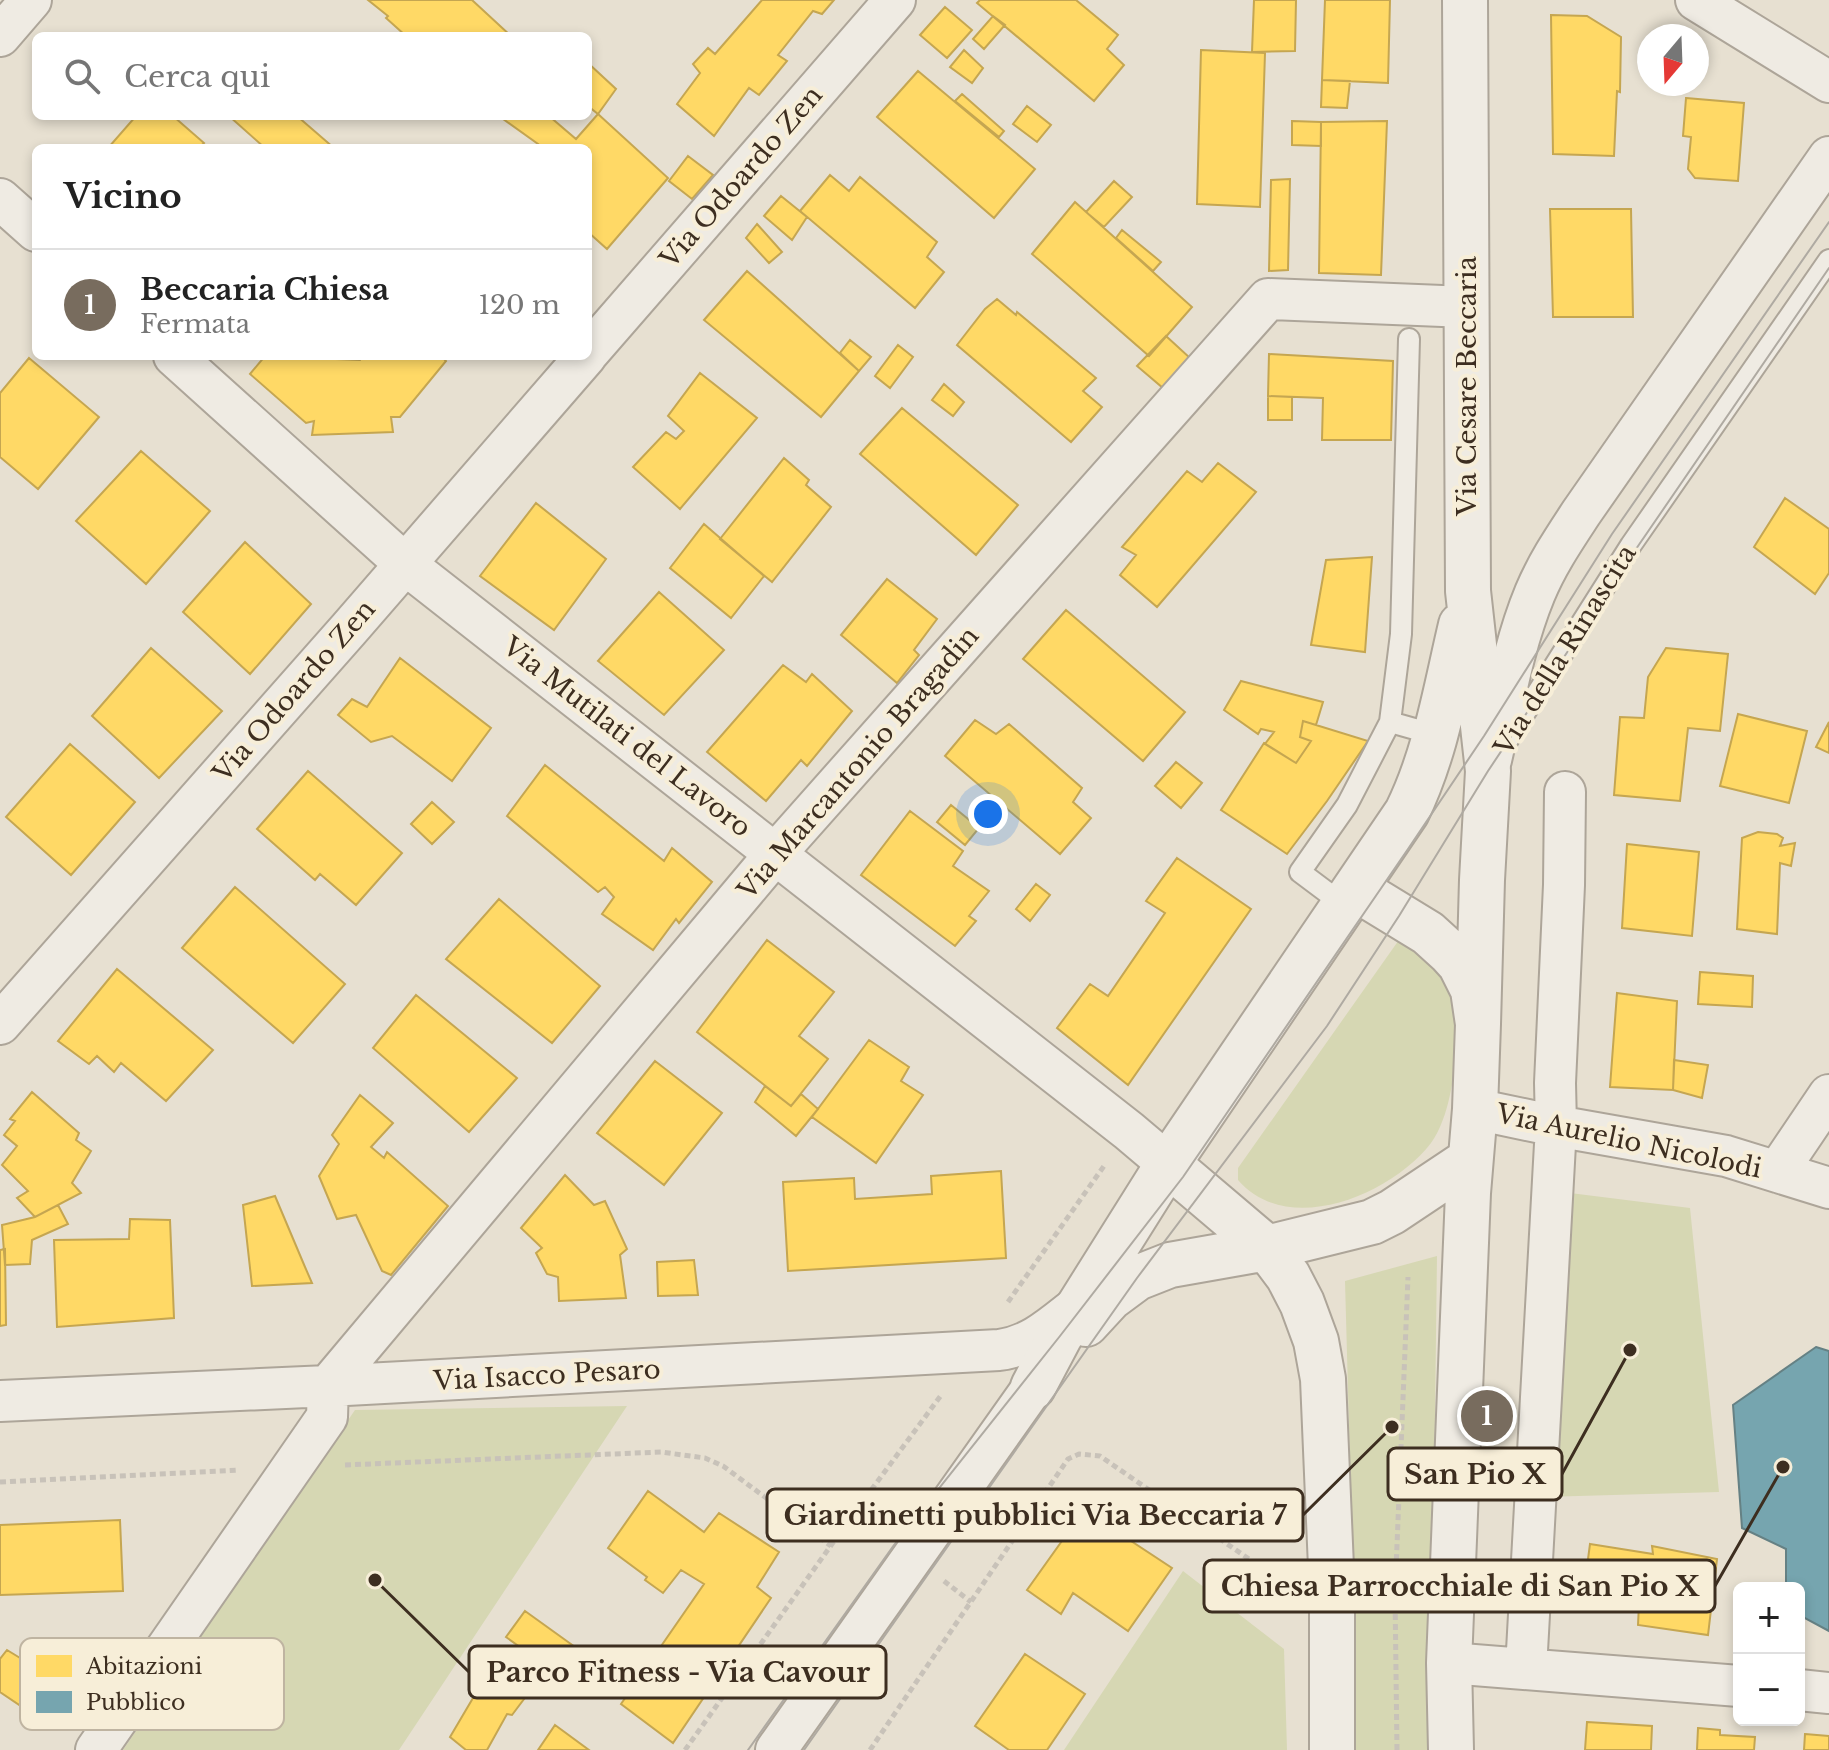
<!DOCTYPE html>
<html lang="it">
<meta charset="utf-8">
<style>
:root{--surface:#fff;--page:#f2f2f2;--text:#222;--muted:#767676;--line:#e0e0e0;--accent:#786c5e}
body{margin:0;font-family:"Libre Baskerville",serif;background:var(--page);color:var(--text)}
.controls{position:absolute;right:24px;bottom:24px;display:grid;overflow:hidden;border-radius:12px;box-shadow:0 4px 12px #0003}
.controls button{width:72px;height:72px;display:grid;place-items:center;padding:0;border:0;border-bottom:2px solid var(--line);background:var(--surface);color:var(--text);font:40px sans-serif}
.compass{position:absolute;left:1637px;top:24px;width:72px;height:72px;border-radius:50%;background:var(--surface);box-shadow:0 4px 12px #0003;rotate:199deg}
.you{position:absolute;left:988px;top:814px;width:28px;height:28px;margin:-20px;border:6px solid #fff;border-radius:50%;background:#1a73e8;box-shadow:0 0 0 12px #1a73e833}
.badge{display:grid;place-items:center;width:52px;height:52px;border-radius:50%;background:var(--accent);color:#fff;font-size:26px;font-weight:700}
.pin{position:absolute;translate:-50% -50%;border:4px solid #fff;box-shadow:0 2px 8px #0006}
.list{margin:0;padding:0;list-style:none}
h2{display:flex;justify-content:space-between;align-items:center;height:104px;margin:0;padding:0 32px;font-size:34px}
h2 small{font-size:26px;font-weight:400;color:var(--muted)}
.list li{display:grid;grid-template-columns:52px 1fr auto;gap:24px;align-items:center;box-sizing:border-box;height:112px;padding:0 32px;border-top:2px solid var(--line)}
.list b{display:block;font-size:30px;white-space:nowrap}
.list p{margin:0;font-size:26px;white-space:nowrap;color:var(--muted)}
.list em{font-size:26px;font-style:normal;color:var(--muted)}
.icon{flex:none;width:44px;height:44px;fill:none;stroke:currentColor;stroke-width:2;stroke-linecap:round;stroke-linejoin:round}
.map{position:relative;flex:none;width:1829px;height:1750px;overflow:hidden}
.search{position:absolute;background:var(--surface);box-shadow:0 4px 12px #0003;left:32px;top:32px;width:560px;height:88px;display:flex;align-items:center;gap:20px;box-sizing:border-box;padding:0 28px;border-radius:12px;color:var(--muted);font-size:30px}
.panel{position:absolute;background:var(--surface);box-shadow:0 4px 12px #0003;left:32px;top:144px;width:560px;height:216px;border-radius:12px}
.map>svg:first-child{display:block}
.green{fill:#d6d7b3}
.homes{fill:#ffd966;stroke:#c5a651;stroke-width:2}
.public{fill:#76a5af;stroke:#658184;stroke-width:2}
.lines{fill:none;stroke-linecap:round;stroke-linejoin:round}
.service-casing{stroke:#ada599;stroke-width:24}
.minor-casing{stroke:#ada599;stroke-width:44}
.tertiary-casing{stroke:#ada599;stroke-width:48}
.path{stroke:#c8c2b9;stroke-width:5;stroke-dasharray:6 4;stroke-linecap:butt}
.service{stroke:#efebe3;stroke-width:20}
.minor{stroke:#efebe3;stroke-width:40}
.tertiary{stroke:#efebe3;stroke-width:44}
.tram{stroke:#afaaa2;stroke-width:2}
.labels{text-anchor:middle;stroke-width:8;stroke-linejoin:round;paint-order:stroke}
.street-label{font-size:26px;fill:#3d2e20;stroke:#f7eed8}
.key{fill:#f7eed8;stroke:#bfb4a1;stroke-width:2}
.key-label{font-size:22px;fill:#3d2e20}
.leader{fill:none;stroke:#3d2e20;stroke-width:3}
.callout-dot{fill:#3d2e20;stroke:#f7eed8;stroke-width:3}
.callout{fill:#f7eed8;stroke:#3d2e20;stroke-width:3}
.callout-label{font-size:28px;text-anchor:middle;font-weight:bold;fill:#3d2e20}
</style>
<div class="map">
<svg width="1829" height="1750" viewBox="0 0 1829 1750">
<rect width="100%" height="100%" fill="#e7e0d1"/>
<!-- green -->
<path class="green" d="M1401,937C1409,941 1421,945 1428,951C1432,955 1435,962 1437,967C1446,981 1454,995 1455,1012C1459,1049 1453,1113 1431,1143C1391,1195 1288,1238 1238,1180V1168Z
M1570,1193L1690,1208L1719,1492L1543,1497Z
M1437,1256L1433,1574L1353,1573L1345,1281Z
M627,1406L399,1750H123L355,1410Z
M1183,1571L1284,1649L1287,1750H1064Z
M1437,1611L1439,1750H1356L1354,1612Z"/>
<!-- homes -->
<path class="homes" d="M368,0H472L511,36H406L386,18L388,16Z
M762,0H834L822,14L813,11L778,55L787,61L759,95L749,88L714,136L677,104L700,73L693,64L708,48L715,54Z
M980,0H1076L1118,35L1107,49L1124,65L1094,101L977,3Z
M1254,0H1296L1295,51L1252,52Z
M1325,0H1390L1388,83L1322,80Z
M945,7L972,30L947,58L920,35Z
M1551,15L1587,16L1621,37L1620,92L1617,91L1614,156L1553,154Z
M993,16L1005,25L984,49L973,39Z
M964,50L983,68L972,83L950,67Z
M1201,50L1265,53L1260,207L1197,204Z
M588,63L616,89L598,114L588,106Z
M918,71L1035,169L994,218L877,117Z
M1322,80L1350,81L1347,108L1321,107Z
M962,94L1004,131L999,137L955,101Z
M1686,98L1744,103L1738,181L1695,178L1688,169L1691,137L1683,136Z
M1027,106L1051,125L1037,142L1013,124Z
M598,114L668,178L607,249L588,232V148H535L538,144L499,116H549L576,139Z
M136,116H173L204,143L199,148H108Z
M229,116H297L334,148H265Z
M1292,121L1321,122V146L1292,145Z
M1387,121L1381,275L1319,273L1321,122Z
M688,156L713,175L692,199L669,181Z
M830,175L849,191L860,177L937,242L927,257L944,272L915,308L800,211Z
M1290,179L1288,270L1269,271L1271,180Z
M1114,181L1132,197L1104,227L1086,212Z
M781,196L807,217L792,240L764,216Z
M1075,202L1192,307L1149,356L1032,254Z
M1550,209H1631L1633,317H1553Z
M757,224L782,252L769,263L746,238Z
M1122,230L1161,262L1153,271L1116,238Z
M747,271L859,371L821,417L704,320Z
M997,299L1016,315L1017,312L1096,378L1083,391L1102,407L1071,442L957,345L985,309Z
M1166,336L1190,358L1163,388L1137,366Z
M850,340L871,357L859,371L840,353Z
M898,345L913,357L890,388L875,376Z
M1269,354L1393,361L1391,440H1322L1323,398L1268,396Z
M265,356H333L336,359L360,360L363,356H441L446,361L400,417H391L393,432L312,435L314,421L306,423L250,374Z
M29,358L99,417L38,489L0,457V393Z
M700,373L757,418L680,509L633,467L666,432L676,439L684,431L668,416Z
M944,384L964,402L953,416L932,400Z
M1268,396L1292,397V420H1268Z
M902,408L1018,505L976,555L860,454Z
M141,451L210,511L146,584L76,521Z
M784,458L809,480L806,485L831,507L772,582L720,539Z
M1218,463L1256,492L1157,607L1120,575L1136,555L1122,547L1187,471L1202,482Z
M1785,498L1829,529V573L1815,594L1754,547Z
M536,503L606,559L554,630L480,576Z
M704,524L764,576L731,618L670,568Z
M245,542L311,604L250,674L183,612Z
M1372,557L1365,652L1311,645L1326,560Z
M887,579L937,619L914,650L919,655L897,683L841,635Z
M659,592L724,650L664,715L598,661Z
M1066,610L1185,712L1143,761L1023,659Z
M151,648L222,711L159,778L92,716Z
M1666,648L1728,654L1720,731L1688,728L1680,801L1614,795L1620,717L1644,718L1648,677Z
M400,658L491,728L452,781L392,736L371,742L338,715L352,699L367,707Z
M783,665L806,682L812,674L852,711L807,766L801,760L766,801L707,752Z
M1241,681L1323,702L1316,725L1303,721L1300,737L1311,741L1296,763L1265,744L1274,732L1261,729L1258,734L1224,710Z
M1738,714L1807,731L1789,803L1720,786Z
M975,720L996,734L1009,724L1082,788L1073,802L1091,818L1060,854L945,756Z
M1303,721L1368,741L1327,801L1287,854L1221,810L1264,743L1296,763L1311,741L1300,737Z
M1829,722V753L1816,747Z
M70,744L135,802L71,875L6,817Z
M1176,762L1202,783L1181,808L1155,786Z
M545,765L664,861L672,848L712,882L679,923L676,919L653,950L602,914L614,897L605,887L598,892L507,816Z
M308,771L402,853L356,905L320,874L315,880L257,829Z
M432,802L454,822L432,844L411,824Z
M951,805L979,828L965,845L937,822Z
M910,811L963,851L953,866L989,891L969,916L976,921L955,946L861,875Z
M1758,832L1777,834L1783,838L1780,846L1795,843L1791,866L1780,863L1777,934L1737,929L1742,838Z
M1627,844L1699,852L1692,936L1622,928Z
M1177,858L1251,909L1128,1085L1057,1028L1090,984L1108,996L1165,913L1146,901Z
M1036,884L1050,895L1030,921L1016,909Z
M235,887L345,984L293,1043L182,948Z
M499,899L600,986L552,1043L446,959Z
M767,940L834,992L799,1036L828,1059L791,1106L697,1032Z
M117,969L213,1050L166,1101L121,1063L114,1072L97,1056L89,1064L58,1041Z
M1700,972L1753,976L1752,1007L1698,1004Z
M1617,993L1677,1001L1673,1090L1610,1087Z
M416,995L517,1078L469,1132L373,1048Z
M869,1040L909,1067L901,1081L923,1095L876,1163L812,1117Z
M1674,1060L1708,1065L1702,1098L1673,1090Z
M655,1061L722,1113L664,1185L597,1133Z
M765,1086L791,1106L801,1094L818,1109L796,1136L755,1102Z
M32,1092L79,1133L76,1140L91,1151L72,1183L81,1193L35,1217L17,1198L28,1191L2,1165L17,1146L4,1135L15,1121L10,1119Z
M360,1095L393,1123L371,1147L384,1158L387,1152L448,1206L391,1275L382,1271L356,1215L337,1219L319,1176L339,1144L332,1135Z
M1001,1171L1006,1258L788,1271L783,1182L854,1178L855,1199L932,1194L931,1176Z
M565,1175L594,1205L605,1201L627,1249L620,1255L626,1298L559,1301L558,1277L547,1274L536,1253L542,1248L521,1228Z
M275,1196L305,1267L312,1283L252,1286L243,1205Z
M58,1205L68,1224L32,1240L30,1264L5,1265L2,1225L35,1217Z
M130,1219L170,1220L174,1318L57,1327L54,1240L129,1239Z
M5,1249L6,1325L0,1326V1250Z
M694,1260L698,1295L658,1296L657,1262Z
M648,1491L704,1532L719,1513L779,1552L757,1587L771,1598L673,1743L621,1704L704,1584L681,1570L663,1593L645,1580L647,1577L608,1548Z
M1084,1510L1172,1568L1128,1631L1073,1593L1061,1614L1027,1590Z
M120,1520L123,1591L0,1595V1525Z
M1590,1544L1653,1554L1652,1546L1717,1559L1708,1635L1638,1625L1639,1604L1583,1597Z
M525,1611L600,1665L581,1691L506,1637Z
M7,1650L30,1664L40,1654L92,1652L114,1673L84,1715L63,1702L49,1725L0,1692V1659Z
M1025,1654L1085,1694L1047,1750H1009L975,1726Z
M486,1676L524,1699L512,1715L507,1714L487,1750H466L450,1737Z
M1587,1722L1652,1726L1651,1750H1585Z
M555,1725L589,1750H538Z
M1698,1728L1720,1730V1735L1755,1737L1754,1750H1697Z
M1805,1734L1829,1736V1750H1804Z"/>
<!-- public -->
<path class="public" d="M1816,1347L1829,1351V1631L1799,1615V1588H1786V1549L1742,1528L1733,1405Z"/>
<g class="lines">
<defs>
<path id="service" d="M1390,722L1436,735
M1507,741L1631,545L1829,260
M1344,905L1300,872L1347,805L1390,722L1401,634L1409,339"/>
<path id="minor" d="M1696,0L1829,82
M0,36L31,0
M0,199L36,231
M588,353L895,0
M174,356L405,564L1129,1131L1168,1164
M1491,760C1504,704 1513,646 1535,593C1547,564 1564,539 1581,513L1829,157
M0,1024L349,629L586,356
M1475,1109L1556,1126L1726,1156L1829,1188
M1777,1172L1829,1095
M328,1386L776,853L1268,299L1467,307
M0,1401L328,1386L999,1350C1030,1346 1050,1328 1074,1309
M1449,1663L1739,1686
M1526,1669L1556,1126L1555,1083L1564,885L1565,792
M1799,1690L1829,1693
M96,1750L327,1417L328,1386
M776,1750L1033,1387"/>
<path id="tertiary" d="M1465,0L1468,591L1488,771L1482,880L1478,1024
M1356,889L1428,933L1450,953L1460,964L1473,990L1478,1024L1475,1109L1468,1193L1449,1663L1451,1750
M1168,1164L1267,1248L1288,1276L1302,1303L1316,1341L1323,1379L1332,1591V1750
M1086,1324L1110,1298L1137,1278L1170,1265L1267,1248L1372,1222L1392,1212L1470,1160
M1033,1387L1060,1336L1168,1164L1407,812C1436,753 1446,688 1461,625"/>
</defs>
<!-- service casing -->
<use href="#service" class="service-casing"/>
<!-- minor casing -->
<use href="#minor" class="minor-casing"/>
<!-- tertiary casing -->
<use href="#tertiary" class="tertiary-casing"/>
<!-- path -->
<path class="path" d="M1008,1302L1104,1166
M345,1465L661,1452L705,1458L723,1466L831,1546
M0,1482L239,1470
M852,1516L877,1534
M944,1581L971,1602
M1377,1594L1407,1595
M685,1750L852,1516L942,1394
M870,1750L1068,1459L1079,1454L1100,1456L1288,1586
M1397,1750L1395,1594L1408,1277"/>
<!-- service -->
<use href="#service" class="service"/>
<!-- minor -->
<use href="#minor" class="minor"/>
<!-- tertiary -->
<use href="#tertiary" class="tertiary"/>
<!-- tram -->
<path class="tram" d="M748,1750L894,1545L1060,1336L1183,1177L1408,849L1484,736L1612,534L1829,222
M804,1750L1137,1278L1327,1026L1399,916L1488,771L1636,549L1829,268"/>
</g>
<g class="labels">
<!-- street labels -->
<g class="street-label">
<text transform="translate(741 177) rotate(-49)" y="9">Via Odoardo Zen</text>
<text transform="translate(1467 386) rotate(-90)" y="9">Via Cesare Beccaria</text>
<text transform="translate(1565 650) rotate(-58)" y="9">Via della Rinascita</text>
<text transform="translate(294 691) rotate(-49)" y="9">Via Odoardo Zen</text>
<text transform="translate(627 737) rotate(38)" y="9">Via Mutilati del Lavoro</text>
<text transform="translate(858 763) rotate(-49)" y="9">Via Marcantonio Bragadin</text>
<text transform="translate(1629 1141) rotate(12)" y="9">Via Aurelio Nicolodi</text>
<text transform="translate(547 1375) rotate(-3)" y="9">Via Isacco Pesaro</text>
</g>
</g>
<!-- legend -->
<rect x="20" y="1638" width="264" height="92" rx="12" class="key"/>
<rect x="36" y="1655" width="36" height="22" fill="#ffd966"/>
<rect x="36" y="1691" width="36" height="22" fill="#76a5af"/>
<g class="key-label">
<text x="86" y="1674">Abitazioni</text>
<text x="86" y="1710">Pubblico</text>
</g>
<!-- callouts -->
<path class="leader" d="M1630 1350L1562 1474M1392 1427L1303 1515M1783 1467L1715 1586M375 1580L469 1672"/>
<g class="callout-dot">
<circle cx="1630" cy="1350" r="8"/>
<circle cx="1392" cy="1427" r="8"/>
<circle cx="1783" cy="1467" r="8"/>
<circle cx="375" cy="1580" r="8"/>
</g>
<g class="callout">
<rect x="1388" y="1448" width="174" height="52" rx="8"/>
<rect x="767" y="1489" width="536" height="52" rx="8"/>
<rect x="1204" y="1560" width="511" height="52" rx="8"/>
<rect x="469" y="1646" width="417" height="52" rx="8"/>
</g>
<g class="callout-label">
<text x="1475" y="1484">San Pio X</text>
<text x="1035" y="1525">Giardinetti pubblici Via Beccaria 7</text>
<text x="1460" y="1596">Chiesa Parrocchiale di San Pio X</text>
<text x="678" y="1682">Parco Fitness - Via Cavour</text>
</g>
</svg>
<div class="controls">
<button>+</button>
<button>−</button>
</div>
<svg class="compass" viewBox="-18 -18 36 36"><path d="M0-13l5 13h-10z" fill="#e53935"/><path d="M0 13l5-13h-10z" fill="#767676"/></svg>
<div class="you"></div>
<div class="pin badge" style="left:1487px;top:1416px">1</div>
<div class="search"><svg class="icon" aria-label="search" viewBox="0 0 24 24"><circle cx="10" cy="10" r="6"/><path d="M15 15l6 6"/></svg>Cerca qui</div>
<section class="panel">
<h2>Vicino<small></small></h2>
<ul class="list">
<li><span class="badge">1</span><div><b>Beccaria Chiesa</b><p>Fermata</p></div><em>120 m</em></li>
</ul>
</section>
</div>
